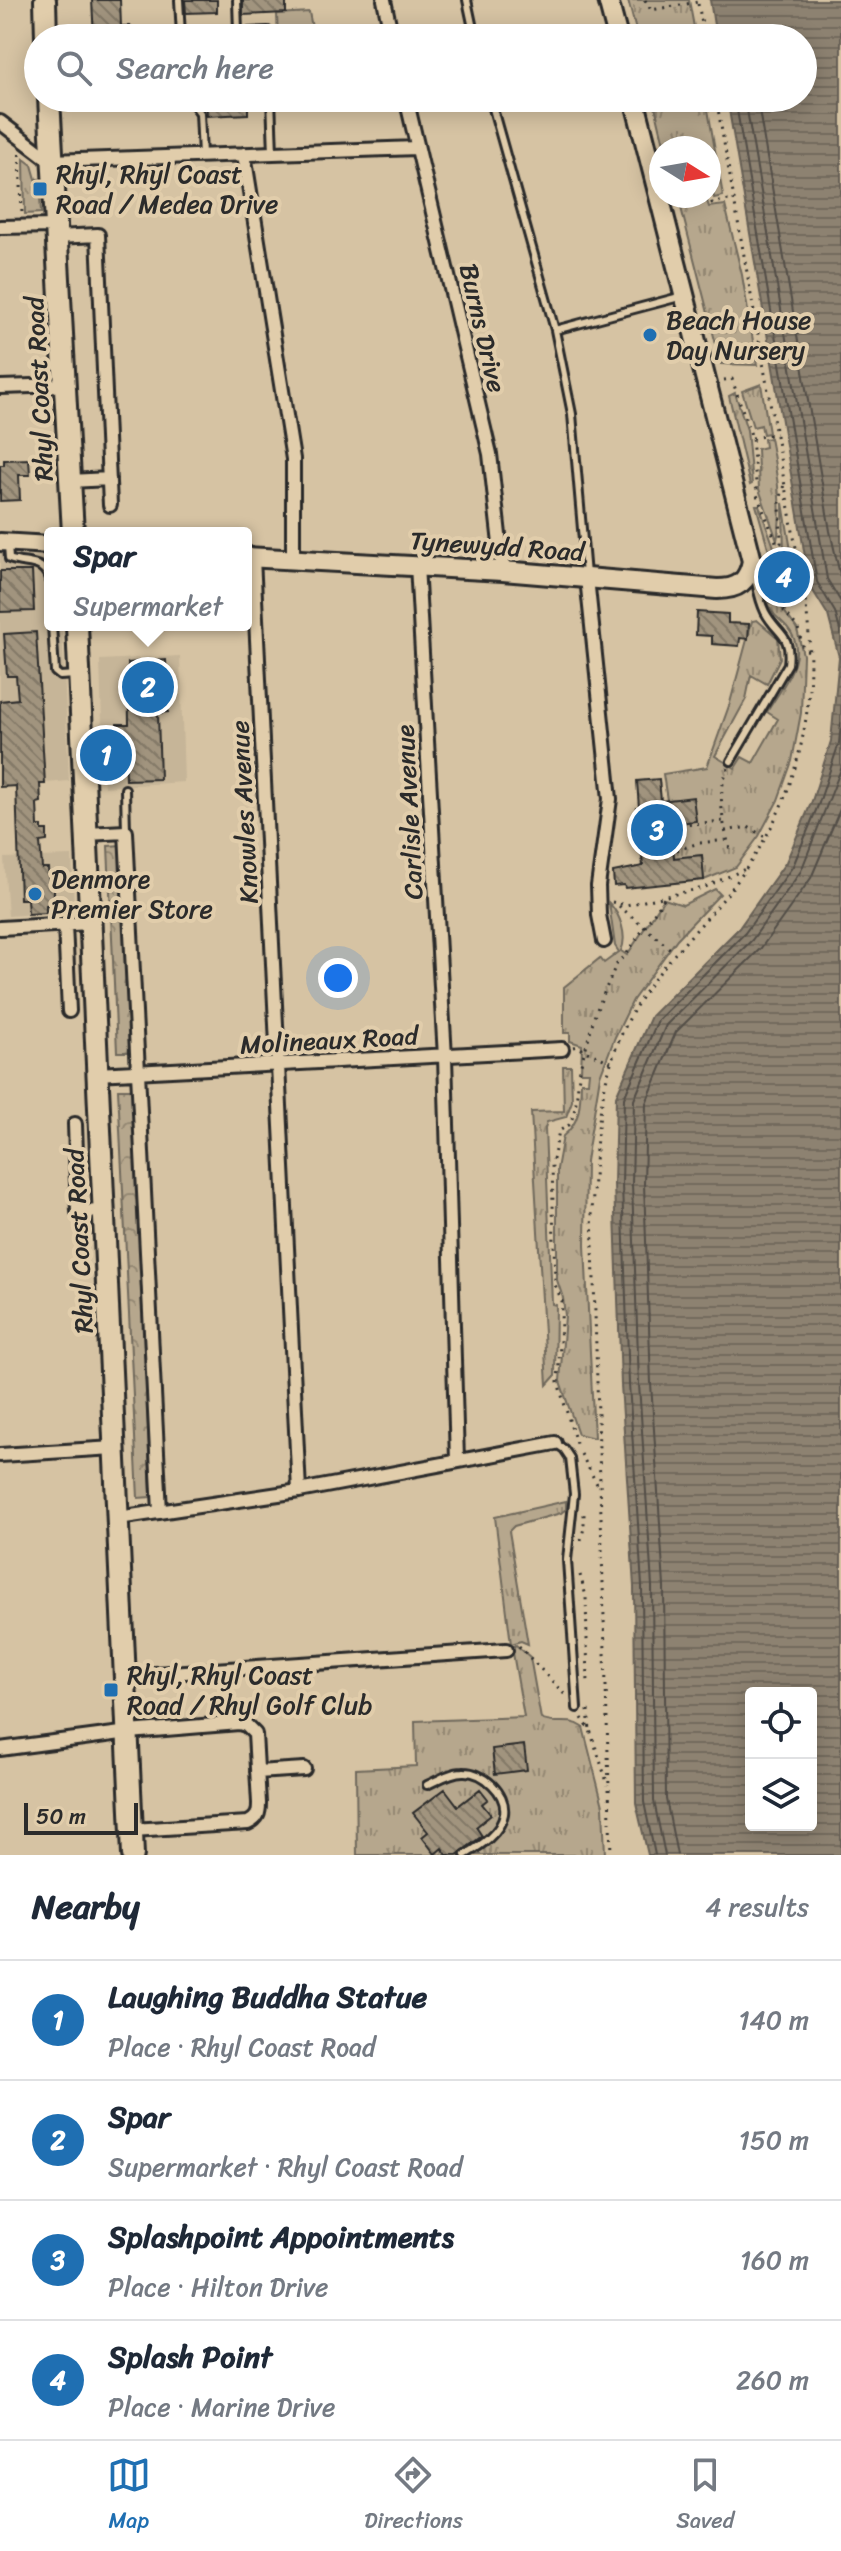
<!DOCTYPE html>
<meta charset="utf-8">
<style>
:root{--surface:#fff;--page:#f6f6f7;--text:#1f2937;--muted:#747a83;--line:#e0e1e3;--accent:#1f6fb2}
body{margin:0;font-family:Sriracha,sans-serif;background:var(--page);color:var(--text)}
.controls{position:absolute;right:24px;bottom:24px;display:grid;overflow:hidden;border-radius:8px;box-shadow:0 4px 20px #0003}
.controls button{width:72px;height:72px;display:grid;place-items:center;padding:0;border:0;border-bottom:2px solid var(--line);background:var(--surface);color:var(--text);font:40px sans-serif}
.compass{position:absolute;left:649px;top:136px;width:72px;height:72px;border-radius:50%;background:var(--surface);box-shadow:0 4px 20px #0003;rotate:101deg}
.scale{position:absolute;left:24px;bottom:20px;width:114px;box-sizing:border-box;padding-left:8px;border:4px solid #2b2b2b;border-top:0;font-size:22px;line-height:28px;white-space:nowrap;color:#2b2b2b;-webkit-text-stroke:6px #e1cdab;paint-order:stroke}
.you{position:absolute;left:338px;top:978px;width:28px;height:28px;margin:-20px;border:6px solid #fff;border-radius:50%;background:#1a73e8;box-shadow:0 0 0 12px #1a73e833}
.badge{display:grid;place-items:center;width:52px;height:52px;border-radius:50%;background:var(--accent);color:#fff;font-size:26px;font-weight:700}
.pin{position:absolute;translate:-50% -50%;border:4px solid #fff;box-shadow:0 2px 8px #0006}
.popup{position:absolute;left:44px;top:527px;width:208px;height:104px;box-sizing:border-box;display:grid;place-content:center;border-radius:8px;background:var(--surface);filter:drop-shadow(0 2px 6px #0005);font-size:26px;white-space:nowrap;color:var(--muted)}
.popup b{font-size:30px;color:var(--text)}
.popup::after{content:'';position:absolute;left:50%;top:100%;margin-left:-16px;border:16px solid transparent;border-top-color:var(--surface)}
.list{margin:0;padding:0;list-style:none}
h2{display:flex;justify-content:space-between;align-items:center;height:104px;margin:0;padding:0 32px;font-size:34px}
h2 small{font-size:26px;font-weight:400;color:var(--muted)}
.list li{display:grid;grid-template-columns:52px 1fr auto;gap:24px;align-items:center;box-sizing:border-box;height:120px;padding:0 32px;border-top:2px solid var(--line)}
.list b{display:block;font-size:30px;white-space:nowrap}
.list p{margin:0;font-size:26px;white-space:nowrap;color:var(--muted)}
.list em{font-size:26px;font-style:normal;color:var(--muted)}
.icon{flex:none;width:44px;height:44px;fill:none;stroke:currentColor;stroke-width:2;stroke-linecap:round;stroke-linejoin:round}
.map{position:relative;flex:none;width:841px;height:1855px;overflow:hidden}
.search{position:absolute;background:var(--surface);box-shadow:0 4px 20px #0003;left:24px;right:24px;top:24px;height:88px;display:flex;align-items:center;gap:20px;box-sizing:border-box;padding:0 28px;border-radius:44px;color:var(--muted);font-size:30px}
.sheet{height:584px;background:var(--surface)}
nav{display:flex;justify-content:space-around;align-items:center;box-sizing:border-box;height:112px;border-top:2px solid var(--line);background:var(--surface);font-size:22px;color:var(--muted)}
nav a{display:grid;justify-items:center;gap:4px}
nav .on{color:var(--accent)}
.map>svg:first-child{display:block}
.built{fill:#c6b598}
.grass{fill:url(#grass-tufts);stroke:#70695c;stroke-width:2}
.forest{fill:url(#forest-crowns);stroke:#70695c;stroke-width:2}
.water{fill:url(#water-rules);stroke:#665f55;stroke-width:2;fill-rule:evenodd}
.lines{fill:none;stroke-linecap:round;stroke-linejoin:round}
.shore{stroke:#524e47;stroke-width:2}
.building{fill:url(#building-back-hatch);stroke:#2b2b2b;stroke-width:2}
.service-casing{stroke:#2b2b2b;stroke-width:12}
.minor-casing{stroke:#2b2b2b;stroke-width:18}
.tertiary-casing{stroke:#2b2b2b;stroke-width:22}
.secondary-casing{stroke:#2b2b2b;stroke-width:24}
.primary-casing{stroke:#2b2b2b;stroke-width:26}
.path{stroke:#2b2b2b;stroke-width:3;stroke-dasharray:2 6;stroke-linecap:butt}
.service{stroke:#e1cdab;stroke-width:6}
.minor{stroke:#e1cdab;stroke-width:12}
.tertiary{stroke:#e1cdab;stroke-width:16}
.secondary{stroke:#e1cdab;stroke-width:18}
.primary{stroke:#e1cdab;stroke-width:20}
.poi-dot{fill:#1f6fb2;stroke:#e1cdab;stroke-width:3}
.labels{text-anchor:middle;stroke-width:8;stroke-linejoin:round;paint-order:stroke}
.poi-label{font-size:26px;fill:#2b2b2b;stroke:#e1cdab;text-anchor:start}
.street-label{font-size:26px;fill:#2b2b2b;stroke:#e1cdab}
</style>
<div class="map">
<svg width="841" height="1855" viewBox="0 0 841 1855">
<defs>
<pattern id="grass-tufts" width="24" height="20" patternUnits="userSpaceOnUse" patternTransform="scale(2)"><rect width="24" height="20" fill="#b6a78d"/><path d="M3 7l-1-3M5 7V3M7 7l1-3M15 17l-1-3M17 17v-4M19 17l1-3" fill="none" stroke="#948873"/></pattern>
<pattern id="forest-crowns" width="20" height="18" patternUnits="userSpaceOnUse" patternTransform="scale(2)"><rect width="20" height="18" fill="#b6a78d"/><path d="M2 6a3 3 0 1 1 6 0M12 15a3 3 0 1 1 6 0" fill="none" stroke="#948873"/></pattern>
<pattern id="water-rules" width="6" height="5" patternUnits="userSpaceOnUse" patternTransform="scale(2)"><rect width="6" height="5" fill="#8d8271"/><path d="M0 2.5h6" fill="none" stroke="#736b5d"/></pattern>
<pattern id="building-back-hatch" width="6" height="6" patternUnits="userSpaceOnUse" patternTransform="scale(2)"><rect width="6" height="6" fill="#a1947e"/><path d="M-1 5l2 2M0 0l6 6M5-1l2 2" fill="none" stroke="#837967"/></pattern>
</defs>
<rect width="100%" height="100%" fill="#d6c3a3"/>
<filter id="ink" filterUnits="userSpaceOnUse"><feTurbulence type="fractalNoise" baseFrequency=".0125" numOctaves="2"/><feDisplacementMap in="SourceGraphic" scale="16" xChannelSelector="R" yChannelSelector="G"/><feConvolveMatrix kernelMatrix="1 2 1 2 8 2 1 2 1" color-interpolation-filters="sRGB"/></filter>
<g filter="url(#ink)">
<!-- built -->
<path class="built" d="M0,552L44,557L50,562V625H62L69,781L0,787Z
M180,656L184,782L104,787L100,660Z
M72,856L74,911L8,916L4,858Z"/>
<!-- grass -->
<path class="grass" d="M628,0H689L696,38H638Z
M309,12L314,38H278L277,14Z
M653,98H706L723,196L714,198L713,193L709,194V148H665Z
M24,159L32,165L36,179H39L41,213L25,214Z
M678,196H684L689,205L707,201L709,207L725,205L742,275L757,365L721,364Z
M761,384L769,433L763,434L761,425L753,427L742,391Z
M735,393L747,430L752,484L750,485L729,396Z
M770,438C776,469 784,510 777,540L759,489L757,449L765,447L764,439Z
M783,503L795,574L785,565H773L756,505H759L779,561L784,560Z
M776,600L797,629L803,655L801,713L792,761L778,800L759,836L736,867L704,880L701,855L674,858L671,824L695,821L693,798L667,800L663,774L707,767L730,703L752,621L757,620L778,638L780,658L767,684L751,675L746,699L715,756L735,768L742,757L753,763L778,719L767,712C782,686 811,655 787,627C779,618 771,614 767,603Z
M715,889L720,894L677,939L633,1000L615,1037L600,1076L586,1161L585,1245L594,1438L578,1434L560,1381L565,1316L563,1298L557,1280V1169L563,1136C581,1122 580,1104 581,1082H588L589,1072H581L582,1045L570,1041V1033H564V987L600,958L604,963L619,952L615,946L609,903C620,914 628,936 621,951L627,955L664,899L683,905Z
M563,1066H571L572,1101L566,1117L547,1122L545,1128L552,1304L556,1305L555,1376L547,1385L531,1112L564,1111Z
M566,1501V1509L561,1513L514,1526L509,1531L528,1644L521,1641L511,1644L495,1517Z
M516,1645L530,1657L541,1719C553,1726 568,1717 583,1727L603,1806L605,1855H357L356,1769L416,1766L415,1721L524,1717L512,1647Z"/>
<!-- forest -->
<path class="forest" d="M122,845L132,1052H117L108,846Z
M118,1089H133L151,1497L138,1498Z"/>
<!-- water -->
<path class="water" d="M710,0H841V1855H648L636,1803L634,1587L621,1385L614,1184L616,1096L651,1016L739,928L786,862L812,801L831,741L839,657L828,615L810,586L727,98H803V38H716ZM751,1693H811V1825H751Z"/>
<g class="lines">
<!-- shore -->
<path class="shore" d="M735,98L817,582L835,612L841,634
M745,98L827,579L841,602
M757,98L830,531L841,579
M655,1855L644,1802L642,1586L629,1384L622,1184L624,1098L658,1020L745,933L793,866L819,803L839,743L841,723
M665,1855L654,1801L652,1586L639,1384L632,1184L634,1100L666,1025L752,940L801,871L841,769
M677,1855L666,1799L664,1586L651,1383L644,1184L646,1103L676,1032L761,948L811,878L841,807"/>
</g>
<!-- building -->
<path class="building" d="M92,0H120L121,26H131L132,38H94Z
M185,0H217V12L186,13Z
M243,0H286V13L243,15Z
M206,98H248V114L207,116Z
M29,459L30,475H19L20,500L0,501V465H4V460Z
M0,571H32L34,611L0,612Z
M697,612L728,614V623L749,624L748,639L740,638L739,646L712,644V636L696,635Z
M36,632L45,784H40L41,802L37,803L38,826H42V830H47V841L40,842L42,868H48L49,884H54V905H46V913L28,914L27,899H20L16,786L0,787V701L18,699L16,676H7L4,634Z
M166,660L168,712L158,713L160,779L126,780L125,748L118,752L117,724H129L128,663Z
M659,779L661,801L693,797L696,821L671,824L674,858L702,855L704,880L625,888L624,885L614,886L613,872L643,866L636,808H639L637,781Z
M524,1745L527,1770L495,1774L492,1749Z
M445,1789L458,1806L480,1789L488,1799L482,1804L491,1815L476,1827L482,1836L457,1855H447L442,1848L435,1854L422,1837L428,1832L413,1813Z"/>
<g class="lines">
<defs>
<path id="service" d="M179,0L181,35
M237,0L238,32
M467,0L475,38
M181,38V35L268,31L269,38
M189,98L200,113L202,155
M271,98L273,153
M490,98L555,330L572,414L586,575
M555,330L683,296
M8,545L9,559C27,566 45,558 50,583
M52,625L55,672L60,676L76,675
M731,761L788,664C792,633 777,635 765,612C759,600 757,586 754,573
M88,768L120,766
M125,789L126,832
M555,1443L564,1449L570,1458L574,1494L567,1560L577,1708
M427,1785C438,1780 451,1772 463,1772C483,1771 507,1793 504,1814C501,1833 480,1846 465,1855"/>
<path id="minor" d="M384,0L392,38
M406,98L490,454L503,571
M0,122L51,161L417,148
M244,154L293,459V560
M0,227L55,226
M56,237L98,235L110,505
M0,387L64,385
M70,481L109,479
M253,558L299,1491
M417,565L445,1057L457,1460
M587,578L610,799L598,886L599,915L604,941
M86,834L126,832L160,1512
M65,924L69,1011
M0,928L90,923
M97,1074L562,1049
M75,1124L78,1212L103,1211
M0,1455L114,1448
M118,1518L299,1491L555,1443
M126,1676L506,1650
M0,1749L129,1732L239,1723L246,1725L255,1734L259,1803C259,1813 258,1818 248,1823L132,1830
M257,1772L304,1769"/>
<path id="tertiary" d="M0,542L50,545"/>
<path id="secondary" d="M608,0L618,38
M246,557L503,571L717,589C738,589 748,582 752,561L634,98"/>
<path id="primary" d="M45,0L46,38
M49,98L73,533
M77,625L133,1855"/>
</defs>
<!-- service casing -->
<use href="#service" class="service-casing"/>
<!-- minor casing -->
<use href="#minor" class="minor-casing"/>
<!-- tertiary casing -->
<use href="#tertiary" class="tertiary-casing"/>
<!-- secondary casing -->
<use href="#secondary" class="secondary-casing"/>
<!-- primary casing -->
<use href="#primary" class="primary-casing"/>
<!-- path -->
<path class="path" d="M645,0L651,10L698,2
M698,4L705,38
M20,154L22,215
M687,196L690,201L711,197L712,203L735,199
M724,380L732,379L752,438L757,495L777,544L781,543L780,502L784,484
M752,438L776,434
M776,596L781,607L798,628L803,649L809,651
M769,598L793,593H804
M728,768C716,795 723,823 730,850
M673,826L723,821
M725,831L748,827L765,837
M677,850L699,843L727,840
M612,902L626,905L703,888L745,869
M619,906L674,952
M574,1047L578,1046L585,1051C575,1075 580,1106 569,1125L559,1131L552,1164L555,1285L562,1301L558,1382L577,1447
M611,1062L585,1051L595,1014L616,965L626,955L666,895
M581,1454L598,1486
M581,1540L584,1528V1512
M580,1575L586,1596L588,1686
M519,1646L566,1696
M588,1710L590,1730
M582,1718L590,1730L608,1785
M611,1855L592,1212C596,1147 597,1082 627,1023C654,967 702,929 738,880C802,794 821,697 804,593L716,98"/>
<!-- service -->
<use href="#service" class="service"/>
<!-- minor -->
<use href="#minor" class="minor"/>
<!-- tertiary -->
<use href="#tertiary" class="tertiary"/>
<!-- secondary -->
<use href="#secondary" class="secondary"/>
<!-- primary -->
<use href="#primary" class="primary"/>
</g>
</g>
<!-- markers -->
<g class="poi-dot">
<rect x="32" y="181" width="16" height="16" rx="4"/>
<circle cx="650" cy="335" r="8"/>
<circle cx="35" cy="894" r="8"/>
<rect x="103" y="1682" width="16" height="16" rx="4"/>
</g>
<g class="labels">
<!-- poi labels -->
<g class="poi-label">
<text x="56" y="183">Rhyl, Rhyl Coast<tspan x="56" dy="30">Road / Medea Drive</tspan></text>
<text x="666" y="329">Beach House<tspan x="666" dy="30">Day Nursery</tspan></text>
<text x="51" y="888">Denmore<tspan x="51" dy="30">Premier Store</tspan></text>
<text x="127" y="1684">Rhyl, Rhyl Coast<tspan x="127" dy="30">Road / Rhyl Golf Club</tspan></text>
</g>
<!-- street labels -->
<g class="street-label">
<text transform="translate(483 328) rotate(77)" y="9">Burns Drive</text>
<text transform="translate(39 389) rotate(-93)" y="9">Rhyl Coast Road</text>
<text transform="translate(497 546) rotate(4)" y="9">Tynewydd Road</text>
<text transform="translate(244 812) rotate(-93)" y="9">Knowles Avenue</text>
<text transform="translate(409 812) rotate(-93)" y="9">Carlisle Avenue</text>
<text transform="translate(329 1040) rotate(-3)" y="9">Molineaux Road</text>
<text transform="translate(79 1241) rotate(-93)" y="9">Rhyl Coast Road</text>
</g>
</g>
</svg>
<div class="controls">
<button><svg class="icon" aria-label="locate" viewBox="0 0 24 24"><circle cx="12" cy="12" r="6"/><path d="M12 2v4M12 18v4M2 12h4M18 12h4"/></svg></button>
<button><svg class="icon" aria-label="layers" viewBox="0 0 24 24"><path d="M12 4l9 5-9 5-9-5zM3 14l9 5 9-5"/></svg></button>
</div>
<svg class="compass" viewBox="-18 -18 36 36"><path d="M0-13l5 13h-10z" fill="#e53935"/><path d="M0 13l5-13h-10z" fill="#747a83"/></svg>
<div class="scale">50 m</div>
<div class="you"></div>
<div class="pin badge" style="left:106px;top:755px">1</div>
<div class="pin badge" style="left:148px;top:687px">2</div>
<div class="popup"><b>Spar</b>Supermarket</div>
<div class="pin badge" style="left:657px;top:830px">3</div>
<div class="pin badge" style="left:784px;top:577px">4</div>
<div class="search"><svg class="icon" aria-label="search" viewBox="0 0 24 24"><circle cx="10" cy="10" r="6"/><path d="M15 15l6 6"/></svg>Search here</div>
</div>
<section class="sheet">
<h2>Nearby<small>4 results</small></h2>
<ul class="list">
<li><span class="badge">1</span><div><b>Laughing Buddha Statue</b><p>Place · Rhyl Coast Road</p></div><em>140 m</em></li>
<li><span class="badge">2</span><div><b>Spar</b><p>Supermarket · Rhyl Coast Road</p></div><em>150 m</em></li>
<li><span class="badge">3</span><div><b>Splashpoint Appointments</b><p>Place · Hilton Drive</p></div><em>160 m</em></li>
<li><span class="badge">4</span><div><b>Splash Point</b><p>Place · Marine Drive</p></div><em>260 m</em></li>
</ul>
</section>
<nav>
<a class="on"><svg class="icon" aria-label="map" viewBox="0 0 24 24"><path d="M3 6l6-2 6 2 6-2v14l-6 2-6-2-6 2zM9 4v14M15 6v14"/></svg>Map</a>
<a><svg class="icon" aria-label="directions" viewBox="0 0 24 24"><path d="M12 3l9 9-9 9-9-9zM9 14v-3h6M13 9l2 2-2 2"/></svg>Directions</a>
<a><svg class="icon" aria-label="saved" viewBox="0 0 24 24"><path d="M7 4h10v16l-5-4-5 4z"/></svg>Saved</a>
</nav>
